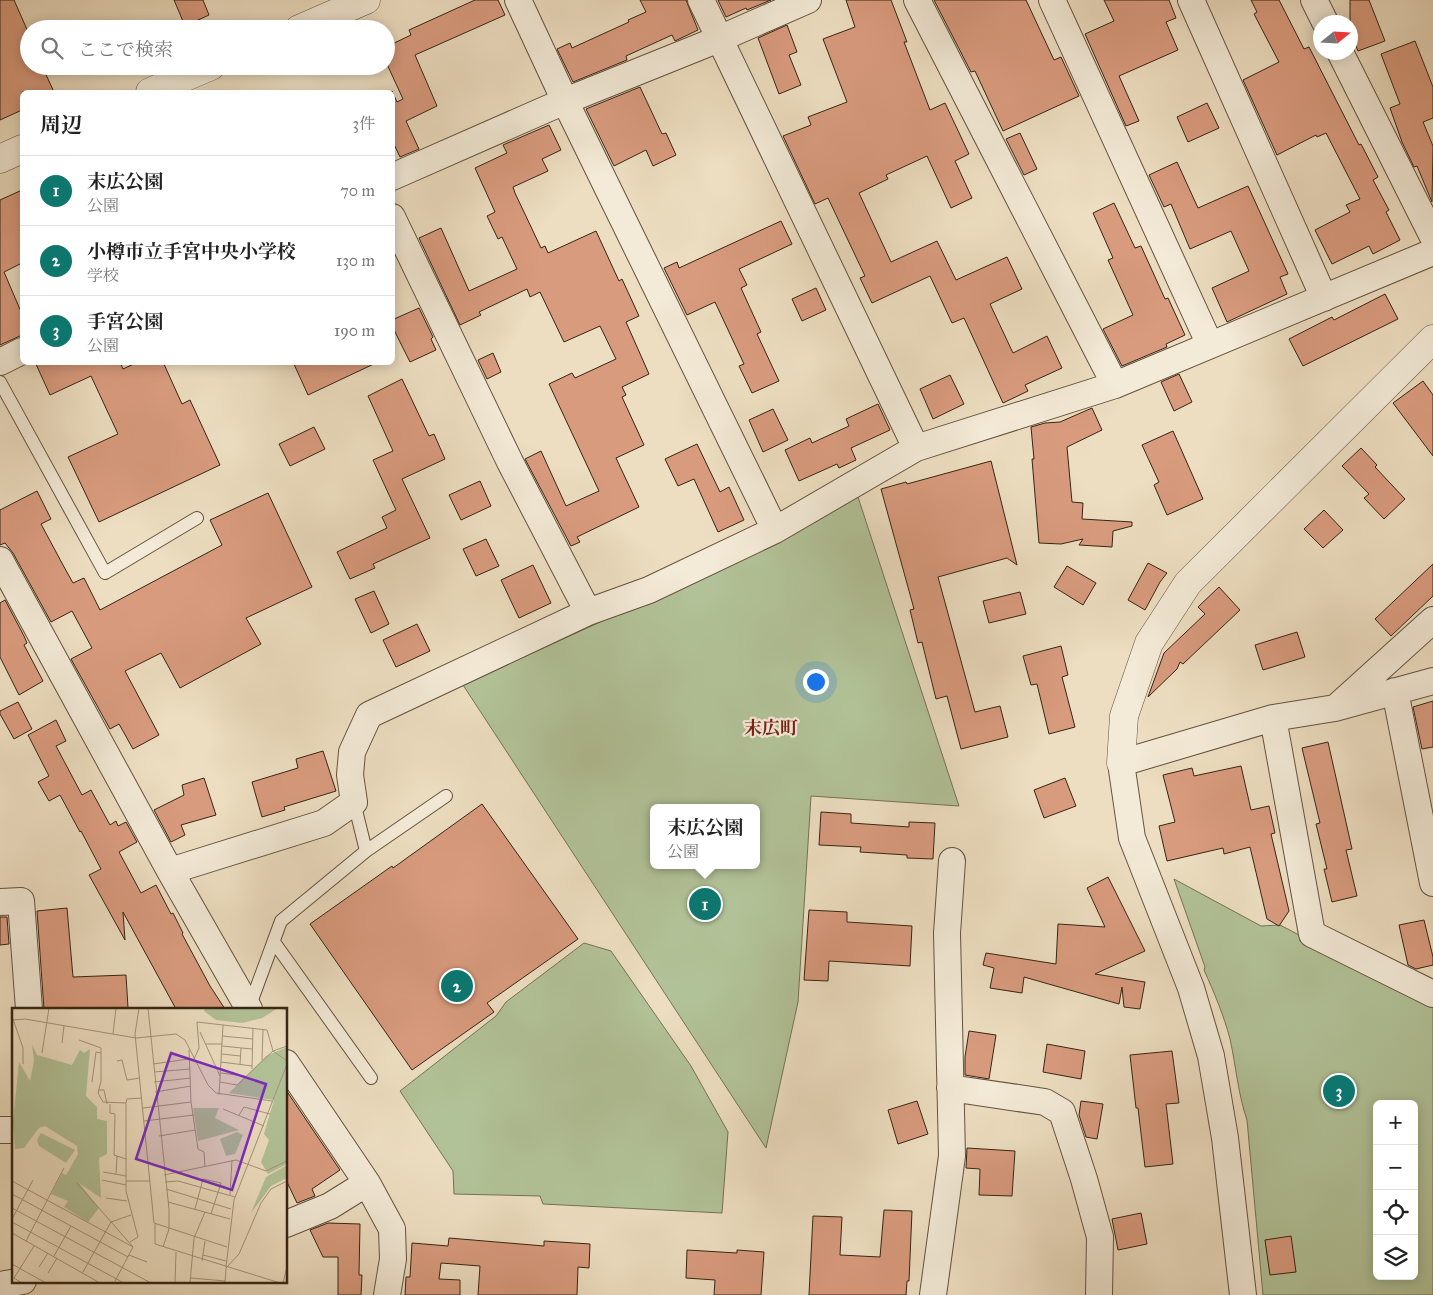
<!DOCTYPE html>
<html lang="ja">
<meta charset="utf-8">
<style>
:root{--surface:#fff;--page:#f2f2f2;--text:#222;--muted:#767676;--line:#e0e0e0;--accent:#0f766e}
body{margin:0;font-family:"IM FELL Great Primer","Noto Serif JP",serif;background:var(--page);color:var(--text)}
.controls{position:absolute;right:15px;bottom:15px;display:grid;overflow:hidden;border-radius:8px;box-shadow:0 2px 12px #0003}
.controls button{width:45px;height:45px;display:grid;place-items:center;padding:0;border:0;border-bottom:1px solid var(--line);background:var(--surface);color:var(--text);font:25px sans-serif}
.compass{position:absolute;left:1313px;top:15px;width:45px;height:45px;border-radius:50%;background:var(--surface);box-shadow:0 2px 12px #0003;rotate:72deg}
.you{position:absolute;left:815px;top:681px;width:18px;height:18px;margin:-12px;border:4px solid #fff;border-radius:50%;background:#1a73e8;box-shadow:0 0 0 8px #1a73e833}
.badge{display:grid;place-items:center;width:32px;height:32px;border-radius:50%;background:var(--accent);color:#fff;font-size:16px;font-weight:700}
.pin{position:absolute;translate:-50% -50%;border:2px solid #fff;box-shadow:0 1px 5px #0006}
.popup{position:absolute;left:650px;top:804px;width:110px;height:65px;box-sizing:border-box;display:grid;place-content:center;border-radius:8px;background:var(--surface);filter:drop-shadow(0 1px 4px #0005);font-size:16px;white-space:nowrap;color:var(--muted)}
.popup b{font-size:19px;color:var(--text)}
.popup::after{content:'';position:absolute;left:50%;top:100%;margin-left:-10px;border:10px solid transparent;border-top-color:var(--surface)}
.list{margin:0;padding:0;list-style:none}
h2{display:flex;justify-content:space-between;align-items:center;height:65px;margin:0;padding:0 20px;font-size:21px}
h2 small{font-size:16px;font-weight:400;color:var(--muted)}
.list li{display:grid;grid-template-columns:32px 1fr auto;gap:15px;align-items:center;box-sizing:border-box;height:70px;padding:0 20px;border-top:1px solid var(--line)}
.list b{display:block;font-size:19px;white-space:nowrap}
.list p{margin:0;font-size:16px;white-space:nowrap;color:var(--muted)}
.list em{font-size:16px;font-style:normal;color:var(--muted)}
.icon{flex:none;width:28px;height:28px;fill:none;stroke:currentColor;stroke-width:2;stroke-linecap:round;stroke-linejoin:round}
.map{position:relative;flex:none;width:1433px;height:1295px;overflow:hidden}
.search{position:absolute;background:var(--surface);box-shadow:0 2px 12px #0003;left:20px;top:20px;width:375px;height:55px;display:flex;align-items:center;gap:12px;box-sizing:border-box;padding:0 18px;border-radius:28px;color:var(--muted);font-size:19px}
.panel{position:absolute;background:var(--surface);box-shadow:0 2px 12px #0003;left:20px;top:90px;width:375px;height:275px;border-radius:8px}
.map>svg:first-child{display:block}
.green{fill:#b2c298;stroke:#747356;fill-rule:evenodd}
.building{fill:#d99b7e;stroke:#362413}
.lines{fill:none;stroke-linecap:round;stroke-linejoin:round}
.service-casing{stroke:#64523e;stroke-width:14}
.minor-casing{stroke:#64523e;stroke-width:28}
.tertiary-casing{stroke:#64523e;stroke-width:29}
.service{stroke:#f3ead7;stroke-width:12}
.minor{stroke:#f3ead7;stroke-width:26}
.tertiary{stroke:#f3ead7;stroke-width:28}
.labels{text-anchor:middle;stroke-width:4.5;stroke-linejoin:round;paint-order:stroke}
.quarter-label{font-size:18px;font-weight:bold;fill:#7a1f14;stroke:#f3ead7}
.inset-road{fill:none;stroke:#a4947b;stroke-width:1}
.view{fill:#7b2cbf;fill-opacity:0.15;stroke:#7b2cbf;stroke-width:2.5}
.inset-edge{fill:none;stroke:#362413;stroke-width:2.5}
</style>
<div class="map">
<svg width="1433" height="1295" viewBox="0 0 1433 1295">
<rect width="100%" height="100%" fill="#eddec1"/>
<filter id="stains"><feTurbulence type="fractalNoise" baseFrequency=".004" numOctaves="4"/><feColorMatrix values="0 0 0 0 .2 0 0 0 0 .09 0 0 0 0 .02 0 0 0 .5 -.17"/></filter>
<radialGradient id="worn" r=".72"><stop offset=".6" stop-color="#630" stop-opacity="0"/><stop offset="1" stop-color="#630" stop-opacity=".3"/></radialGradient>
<!-- green -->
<path class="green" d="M857,494L959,806L811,796L798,1002L766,1148L463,685L783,538ZM654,808H756V865H654Z
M1174,879L1261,926L1280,925L1433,1005V1295H1263L1247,1120C1238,1094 1236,1066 1230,1039C1224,1016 1214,992 1204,970L1205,967ZM1377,1104H1414V1276H1377Z
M584,943L611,951L691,1066L728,1132L722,1213L543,1204L540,1196L454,1194L453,1171L400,1091L496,1016L506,1002Z"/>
<!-- building -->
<path class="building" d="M0,0H14L29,34V66H42L54,92H22V110L0,120Z
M174,0H203L209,15L185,26Z
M475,0H498L505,15L415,55L437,106L406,121L419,149L400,157L392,140V91L397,102L403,99L386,62V47L411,35L409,30Z
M640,0H686L698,30L675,41L672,35L626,56L627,60L573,82L557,49L570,43L572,48L629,22L628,20L646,12Z
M718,0H771L747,10L746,8L726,17Z
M846,0H891L907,42H904L930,110L945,103L969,154L955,161L972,198L951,208L927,156L886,175L888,179L859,193L891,262L937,241L956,280L1007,257L1022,289L990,304L1013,353L1047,336L1062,368L1025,385L1028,391L1003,403L964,318L952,323L930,276L872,303L860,278L865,276L828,198L815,204L783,136L811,125L808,117L847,102L823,39L855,27Z
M934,0H1026L1054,60L1061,57L1079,96L1003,131L975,71L971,72Z
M1104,0H1169L1176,18L1166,22L1178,50L1119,76L1139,121L1126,126L1085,34L1114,21Z
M1251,0H1279L1304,49L1309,47L1359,145L1361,144L1378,177L1373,180L1389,210L1386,212L1400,240L1373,254L1369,246L1332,264L1315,230L1350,212L1346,205L1360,199L1326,133L1317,137L1316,135L1277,155L1243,80L1279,62L1254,14L1257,12Z
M1350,0H1369L1385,41L1358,51L1350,32Z
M787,25L797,52L789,55L801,85L779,94L758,38Z
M1415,41L1433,87V118L1423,122L1433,146L1432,202L1417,166L1414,167L1402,142L1390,108L1400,104L1381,54Z
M640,87L662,134L666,133L676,155L653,166L646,150L614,166L586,109Z
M1207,103L1219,128L1188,142L1177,117Z
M549,125L561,150L542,159L548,171L513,187L515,193L541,248L545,246L548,253L596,231L619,281L622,279L639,316L626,322L649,374L622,387L626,395L622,397L644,445L616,458L639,507L577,537L580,542L571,546L525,459L541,451L566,506L599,491L549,384L572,373L575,378L616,359L600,326L564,342L540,292L530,297L527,289L479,312L481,315L460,325L419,238L441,228L469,291L517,269L502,237L498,239L487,216L495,212L475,168L507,153L503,145Z
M1020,133L1037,169L1024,175L1006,139Z
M1177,162L1198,208L1248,186L1288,274L1280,277L1287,294L1227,322L1212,288L1249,271L1231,231L1190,249L1171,204L1164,207L1149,175Z
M22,190V263L4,272L22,314V335L0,345V200Z
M1114,203L1135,248L1141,246L1165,299L1168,298L1185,335L1166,344L1167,347L1122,366L1103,329L1133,315L1108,260L1113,258L1093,213Z
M781,221L792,244L739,269L747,285L741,288L761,332L757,334L779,381L752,393L739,366L744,364L715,302L687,315L664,268L677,262L679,268Z
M816,288L826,310L802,321L792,299Z
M1385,294L1398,319L1303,366L1289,339L1332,317L1334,320Z
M419,308L433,337L431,339L436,350L410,362L392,326V320Z
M493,353L501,372L487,379L478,360Z
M35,362H120L123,369L138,362H163L182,404L190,400L220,465L99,522L68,457L118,434L91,376L50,395Z
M293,362H378L308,395Z
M1179,374L1192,402L1174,411L1161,382Z
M950,375L964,404L933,419L920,389Z
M402,379L429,436L434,434L445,459L402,479L430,538L373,564L375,568L350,579L337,552L387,528L382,517L396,510L373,460L393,451L368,396Z
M1423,381L1433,395V456L1393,403Z
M878,404L890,430L851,448L856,460L839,468L837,464L799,481L785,450L810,438L812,443L849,426L846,419Z
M1092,408L1102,430L1067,447L1072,502L1083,503L1082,519L1132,522V526L1113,531L1112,547L1079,545L1083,539L1061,544L1039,543L1032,459H1034L1031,427L1045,423L1060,422Z
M773,409L788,440L763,452L749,420Z
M314,427L325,449L290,466L279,444Z
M1173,431L1203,499L1167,515L1154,485L1159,482L1142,445Z
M697,444L720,492L729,487L744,520L718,532L694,479L678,486L665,459Z
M1361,448L1377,465L1375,467L1405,499L1384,519L1364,498L1369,494L1342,466Z
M991,461L1017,565L1007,558L938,577L975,712L1000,706L1008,737L961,749L947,696L936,699L922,642L918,643L910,610L914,609L881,489L906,482L907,484Z
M480,481L491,506L461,520L449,495Z
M37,491L51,519L41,524L63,565L73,583L84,578L100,610L222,545L210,520L268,493L312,587L246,618L261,644L180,688L161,653L125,671L159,735L133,749L119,724L110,729L71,659L92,648L72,611L51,622L13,553L5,543L0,545V510Z
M1324,510L1343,530L1323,548L1304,529Z
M486,539L499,566L476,576L463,549Z
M1148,563L1167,573L1160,582L1145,610L1128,600Z
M1433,564V596L1391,636L1375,619Z
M533,565L551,603L519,618L501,580Z
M1067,566L1096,583L1083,605L1054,587Z
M1219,587L1240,610L1183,664L1180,662L1177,669L1148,697L1164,653L1205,614L1198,607Z
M374,591L389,624L371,633L355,599Z
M1020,592L1026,614L989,623L983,601Z
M5,600L24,636L27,643L24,645L43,681L19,695L0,657V603Z
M417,624L430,651L396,667L383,640Z
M1297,632L1305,657L1263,670L1255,645Z
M1061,646L1068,675L1062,677L1075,727L1049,734L1037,684L1031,685L1023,656Z
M1433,701V747L1422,749L1413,707Z
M18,702L32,729L14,739L0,714V711Z
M56,720L66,741L56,746L82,795L91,790L110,825L116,821L118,826L126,822L137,842L119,852L141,893L156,885L171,914L173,913L183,933L182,934L210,986L225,1009H176L123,912L125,940L89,875L101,869L81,831L80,832L60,795L49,801L38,782L49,776L28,735Z
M1328,742L1352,849L1346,850L1357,896L1332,902L1324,869H1327L1316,824L1320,823L1302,748Z
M323,751L336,791L284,807L285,810L262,817L252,782L298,768L296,759Z
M1241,766L1251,810L1269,806L1275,833L1271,834L1289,911L1279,926L1267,919L1250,847L1224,854L1223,848L1167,861L1159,826L1175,822L1163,775L1192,768L1194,776Z
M204,778L216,815L181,825L185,835L171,842L154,810L184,795L182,785Z
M1065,778L1076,806L1044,818L1034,790Z
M482,804L578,939L487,1003L494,1012L412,1070L310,924L392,866L393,868Z
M821,812L851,814V823L909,827V822L935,823L933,859L907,858V855L860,852L861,847L819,845Z
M1108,877L1145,951L1095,974L1145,982L1140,1009L1124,1007L1122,987L1119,1004L1024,977L1022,993L990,988L994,968L983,965L986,953L1056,964L1058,924L1105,927L1087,888Z
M67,908L73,977L126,975L128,1008L44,1009L37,911Z
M809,910L847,912V922L912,926L910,966L829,961L828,981L804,980Z
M0,917H7L9,944L0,945Z
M1424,920L1433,957V965L1416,969L1408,965L1399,925Z
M969,1031L996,1035L989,1079L965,1075V1057Z
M1047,1044L1085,1051L1081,1079L1043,1072Z
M1172,1051L1179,1103L1166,1104L1173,1164L1145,1167L1138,1108H1136L1130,1055Z
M286,1090L340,1170L312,1189L315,1196L297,1203L286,1180Z
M917,1101L928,1134L898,1144L888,1110Z
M1081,1101L1103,1104L1097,1139L1086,1137L1079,1115Z
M967,1148L1015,1151L1012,1196L979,1195L980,1169L966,1168Z
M884,1210L912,1211L909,1281H907L906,1295H809L813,1216L842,1217L840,1255L880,1257Z
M1141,1213L1147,1244L1118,1250L1112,1219Z
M328,1223L360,1224L359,1275H362L361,1295H338V1257H323L310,1230Z
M1291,1236L1296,1272L1270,1275L1265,1240Z
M449,1238L544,1246V1241L590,1244L589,1268L578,1267L577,1295H478L480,1266L441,1263L439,1279L460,1280V1295H405L406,1277H410L412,1243L448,1246Z
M687,1250L737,1253V1250L764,1252L761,1295H714L715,1280L686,1278Z"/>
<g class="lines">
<defs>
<path id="service" d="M0,382L105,573L197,518
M354,802L366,851
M274,942L371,1078
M249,1008L281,921L366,851L446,796"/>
<path id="minor" d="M518,0L565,101L775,530
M701,0L916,448
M917,0L1115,385
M1052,0L1210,345
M1191,0L1324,298
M1314,0L1325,22
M1340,52L1433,237
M392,177L565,101L719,39L808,0
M392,217L510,462L588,612
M0,362L22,351
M0,560L170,871L249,1009
M1395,691L1433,883
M1339,705L1433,620
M1273,718L1312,934L1433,994
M170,871L324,823L354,802L350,775L352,752L369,715L588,612L649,590L775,530L916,448L1115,385L1433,252
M0,902L21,901L29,1009
M286,1063L367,1183L392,1229L393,1259L387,1295
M950,1088L1045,1102L1062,1112L1084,1179L1100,1237L1099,1295
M0,1130H14
M286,1224L330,1206L367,1183
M0,1285L23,1281
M933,1295L952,1156L947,933L952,861
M1243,1295L1225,1138L1211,1056L1191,988L1132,838L1121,763L1273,718L1335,708L1433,681"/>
<path id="tertiary" d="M299,29L366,0
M150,92L211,66
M0,159L22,149
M1121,763L1124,716L1149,643L1188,583L1433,339"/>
</defs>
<!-- service casing -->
<use href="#service" class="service-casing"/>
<!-- minor casing -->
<use href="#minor" class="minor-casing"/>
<!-- tertiary casing -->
<use href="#tertiary" class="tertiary-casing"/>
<!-- service -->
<use href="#service" class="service"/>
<!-- minor -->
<use href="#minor" class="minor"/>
<!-- tertiary -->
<use href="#tertiary" class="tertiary"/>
</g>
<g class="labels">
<!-- quarter labels -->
<g class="quarter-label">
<text x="771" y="734">末広町</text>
</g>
</g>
<!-- overview -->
<g transform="translate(12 1008)">
<rect width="275" height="275" fill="#eddec1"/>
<path d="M193,0H275V3L266,0L250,10L230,15L204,12L192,3ZM20,36L25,47L60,57L68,42L72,45L78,41L74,88L85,99V111L95,113V146L87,150L89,190L67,175L87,200L76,214L52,199L56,193L39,186L50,165L54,167L66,146L65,138L33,118L27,120L12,140L3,141L1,114L7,54L18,73L22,53ZM275,39V156L256,166L249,154L257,132L252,126L262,92L217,85L254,48ZM181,100H207L203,110L227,122L186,133ZM225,124L231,127L223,146L214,148L208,131ZM29,125L63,142L54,155L27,138L25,132ZM275,157V170L259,178L239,205L254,169Z" fill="#b2c298"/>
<path class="inset-road" d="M127,0L123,26L142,215L215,239M136,0L157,201V221L151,239M1,11L11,40V56M0,12L13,11L124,30L164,26L173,32L196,77L204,85L260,93M188,24L208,68M101,26L104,0M210,28L241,31M67,32L89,40V73L86,85L91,94L114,95L115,91L130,90M50,35L52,18M194,36H210M210,38L240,41M177,42L179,94L186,141L192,144L193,159M30,45L37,0M210,46L228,48M182,51L187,40L185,14L255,22L261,43L275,53M250,52L251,21M105,53L110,52L115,72L128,70M209,54L240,58M141,56L177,51M228,56L229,40M240,61L241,20M142,64L178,61M209,65L233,68M80,74L84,44L89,45M142,74L179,70M208,74L225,77L261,43L275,38M86,82H92L95,96M143,84L179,78M207,87L211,17M114,95V183L126,229L118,234M98,96V105L103,106L102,147L114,151M131,100L179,94M211,101L252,118M227,107L232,99L258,106M132,113L182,107M147,128L183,122M91,164L114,168M104,166L105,148M152,167L224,152L254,163L275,153M90,172L114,177M0,173L121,239M114,173H138M153,174L166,173L223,189M65,175L121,239L102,275M154,181L219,201M0,186L116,249M218,187L220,152M94,190L115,193M156,194L218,211M0,200L139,275M183,201L191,171L209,175L199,206M0,211L21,172M0,214L112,275M143,216V236L268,275M0,225L88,275M14,233L52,160M117,247L135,254M191,247L214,253M42,248L59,218M190,253L193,233M0,256L34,275M27,259L36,245M214,259L222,192L275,56M71,264L99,214L119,207M36,265L45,250M179,270L213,273M10,275L2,270L22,238M163,275L164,244M178,275L182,230L193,204M213,275L214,260L227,246L249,195L259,181L275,173M271,275L275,259"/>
<path class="view" d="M159,45L254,76L220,182L124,151Z"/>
<rect width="275" height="275" class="inset-edge"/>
</g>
<rect width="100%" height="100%" filter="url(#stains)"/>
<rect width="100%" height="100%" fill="url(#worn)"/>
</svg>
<div class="controls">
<button>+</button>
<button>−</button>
<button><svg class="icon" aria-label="locate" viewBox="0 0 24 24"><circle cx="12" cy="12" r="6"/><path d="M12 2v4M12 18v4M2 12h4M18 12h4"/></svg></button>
<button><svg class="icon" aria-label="layers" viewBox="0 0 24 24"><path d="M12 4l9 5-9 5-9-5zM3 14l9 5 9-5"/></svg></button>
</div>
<svg class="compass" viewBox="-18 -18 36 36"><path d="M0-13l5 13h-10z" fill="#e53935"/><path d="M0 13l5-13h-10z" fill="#767676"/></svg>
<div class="you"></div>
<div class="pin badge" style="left:705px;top:904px">1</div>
<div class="popup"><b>末広公園</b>公園</div>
<div class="pin badge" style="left:457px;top:986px">2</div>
<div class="pin badge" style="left:1339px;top:1091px">3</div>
<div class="search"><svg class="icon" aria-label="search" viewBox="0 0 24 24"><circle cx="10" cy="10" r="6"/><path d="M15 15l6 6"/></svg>ここで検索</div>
<section class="panel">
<h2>周辺<small>3件</small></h2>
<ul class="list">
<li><span class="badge">1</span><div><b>末広公園</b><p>公園</p></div><em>70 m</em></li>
<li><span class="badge">2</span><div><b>小樽市立手宮中央小学校</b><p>学校</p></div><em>130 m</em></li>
<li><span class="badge">3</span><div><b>手宮公園</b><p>公園</p></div><em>190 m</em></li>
</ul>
</section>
</div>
